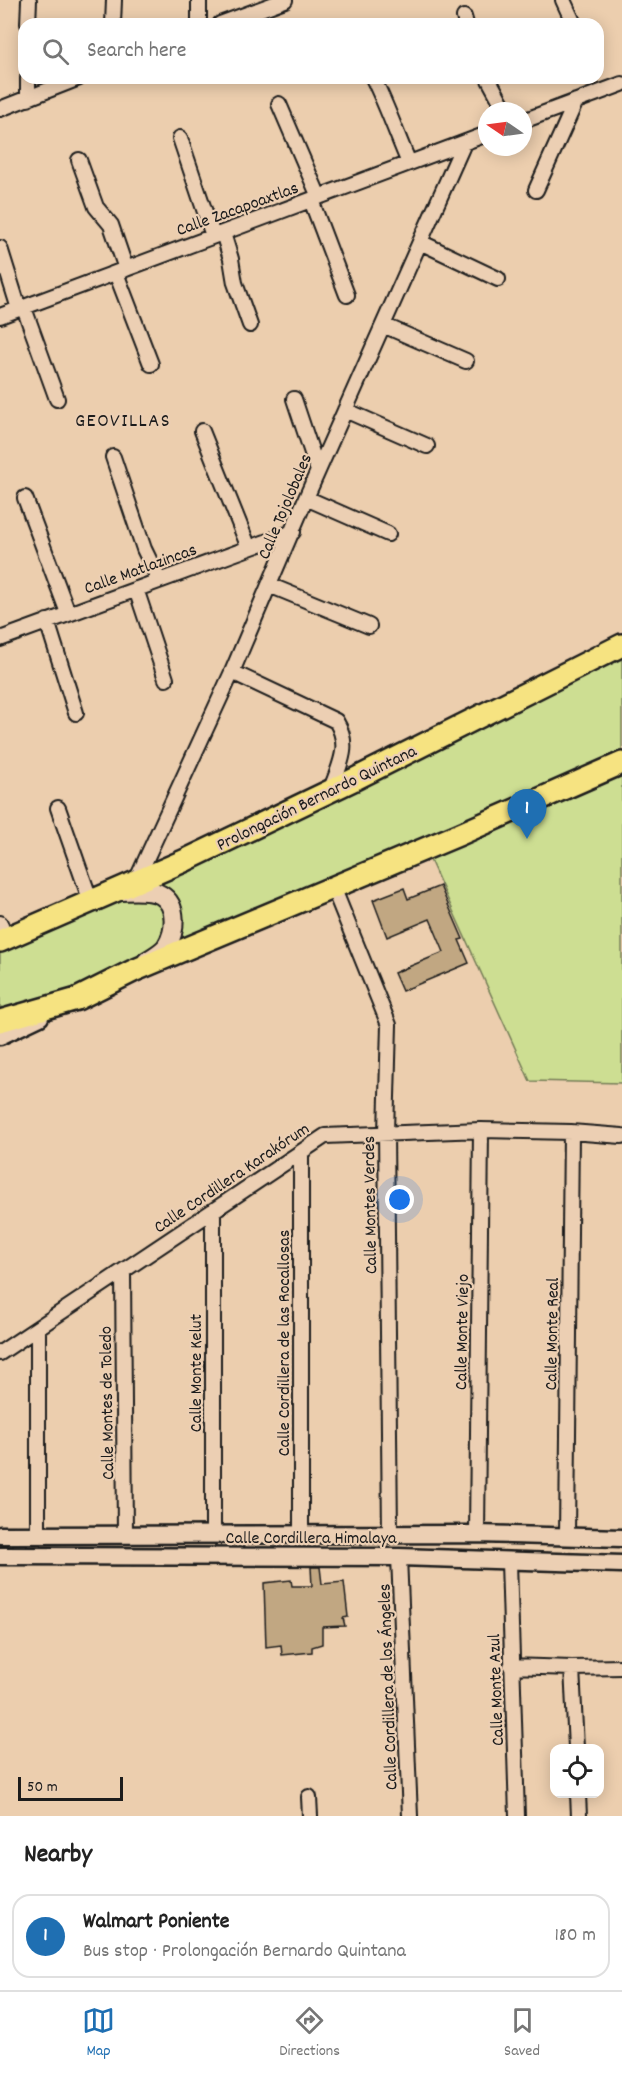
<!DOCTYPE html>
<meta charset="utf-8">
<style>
:root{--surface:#fff;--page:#f6f6f6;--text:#222;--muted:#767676;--line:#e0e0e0;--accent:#1f6fb2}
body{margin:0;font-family:Dekko,sans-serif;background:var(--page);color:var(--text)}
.controls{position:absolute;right:18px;bottom:18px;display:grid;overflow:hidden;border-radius:12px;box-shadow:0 3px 15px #0003}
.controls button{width:54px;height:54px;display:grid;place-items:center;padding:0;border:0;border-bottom:2px solid var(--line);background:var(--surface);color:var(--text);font:30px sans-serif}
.compass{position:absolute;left:478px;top:102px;width:54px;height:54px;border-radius:50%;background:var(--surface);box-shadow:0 3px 15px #0003;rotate:283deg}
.scale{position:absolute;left:18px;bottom:15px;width:105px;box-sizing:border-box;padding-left:6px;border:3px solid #1c1c1c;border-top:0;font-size:16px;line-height:21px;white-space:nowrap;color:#1c1c1c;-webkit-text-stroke:4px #eccfb3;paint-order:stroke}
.you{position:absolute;left:400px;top:1200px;width:21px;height:21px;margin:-15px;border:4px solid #fff;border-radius:50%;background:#1a73e8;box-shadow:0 0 0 9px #1a73e833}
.badge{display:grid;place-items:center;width:39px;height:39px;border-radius:50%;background:var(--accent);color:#fff;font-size:20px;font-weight:700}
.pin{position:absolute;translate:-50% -50px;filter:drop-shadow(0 2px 3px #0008)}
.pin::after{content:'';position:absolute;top:32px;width:21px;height:18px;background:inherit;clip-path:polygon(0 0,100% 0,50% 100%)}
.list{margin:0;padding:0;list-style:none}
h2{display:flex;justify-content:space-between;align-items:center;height:78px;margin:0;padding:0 24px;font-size:26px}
h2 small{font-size:20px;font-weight:400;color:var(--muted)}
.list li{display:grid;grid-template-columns:39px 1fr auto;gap:18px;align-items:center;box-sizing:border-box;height:84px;margin:0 12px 12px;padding:0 12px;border:2px solid var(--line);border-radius:18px}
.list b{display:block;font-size:22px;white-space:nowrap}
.list p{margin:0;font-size:20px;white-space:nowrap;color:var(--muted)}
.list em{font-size:20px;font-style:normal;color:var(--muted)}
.icon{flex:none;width:33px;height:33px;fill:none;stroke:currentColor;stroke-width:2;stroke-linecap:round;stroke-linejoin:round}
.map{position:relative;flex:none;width:622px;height:1816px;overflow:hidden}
.search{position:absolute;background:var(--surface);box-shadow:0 3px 15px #0003;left:18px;right:18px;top:18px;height:66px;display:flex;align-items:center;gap:15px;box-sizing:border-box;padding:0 21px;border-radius:18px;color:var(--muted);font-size:22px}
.sheet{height:174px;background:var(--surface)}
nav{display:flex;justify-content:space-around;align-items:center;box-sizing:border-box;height:84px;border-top:2px solid var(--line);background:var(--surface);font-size:16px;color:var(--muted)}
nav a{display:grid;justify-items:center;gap:3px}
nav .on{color:var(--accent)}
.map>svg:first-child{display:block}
.green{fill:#cdde92;stroke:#747d57;stroke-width:1.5}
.building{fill:#c1a782;stroke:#1c1c1c;stroke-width:1.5}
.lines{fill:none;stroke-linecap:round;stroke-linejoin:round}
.minor-casing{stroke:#1c1c1c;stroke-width:18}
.tertiary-casing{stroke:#1c1c1c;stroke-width:21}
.secondary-casing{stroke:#1c1c1c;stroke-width:22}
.primary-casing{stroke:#1c1c1c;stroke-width:26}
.minor{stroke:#eccfb3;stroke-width:14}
.tertiary{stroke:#eccfb3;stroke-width:16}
.secondary{stroke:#eccfb3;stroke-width:18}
.primary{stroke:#f6e381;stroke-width:21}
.labels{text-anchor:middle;stroke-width:4.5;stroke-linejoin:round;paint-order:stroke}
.street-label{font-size:18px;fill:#1c1c1c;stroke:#eccfb3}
.neighbourhood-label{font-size:20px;letter-spacing:1.5px;fill:#1c1c1c;stroke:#eccfb3}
</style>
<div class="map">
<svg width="622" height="1816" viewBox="0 0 622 1816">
<rect width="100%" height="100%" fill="#ecceae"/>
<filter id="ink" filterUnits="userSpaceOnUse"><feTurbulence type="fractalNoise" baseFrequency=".0167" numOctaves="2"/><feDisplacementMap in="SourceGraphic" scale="12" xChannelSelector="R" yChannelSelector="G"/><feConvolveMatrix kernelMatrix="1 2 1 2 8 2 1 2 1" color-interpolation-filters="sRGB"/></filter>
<g filter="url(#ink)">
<!-- green -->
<path class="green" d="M622,659V1083L530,1081L421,840L0,1041V934L274,825Z"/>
<!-- building -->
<path class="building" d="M440,886L463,939L459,940L469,963L402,991L394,973L444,952L430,919L387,937L373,900L404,888L408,899Z
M311,1567H320L322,1584L344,1582L348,1617L343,1618L345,1626L322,1627V1644L312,1647V1652L282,1655L281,1645L266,1647L264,1583L291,1580L292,1586H312Z"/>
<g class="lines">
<defs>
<path id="minor" d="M563,0L574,24
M464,17L466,24
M28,24L29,0
M113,24L114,0
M199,24V0
M220,24L285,0
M373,78C387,106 397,135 409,163
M488,78L506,111
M28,99V78
M279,104L319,197
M0,109L79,78
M523,121L622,84
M180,138L213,236
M79,160L96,207L111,225L126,269
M536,190L576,101
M311,200L347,295
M223,233L231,259L235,283L250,325
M420,242L498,279
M0,248L19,309
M116,273L151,364
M24,308L57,399
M0,316L487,134
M383,325L466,361
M294,399L318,471
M345,410L427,446
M202,431L249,548
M113,457L144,549L159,580
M25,498L68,613
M306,498L388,534
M269,585L369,626
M136,589L166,679
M47,621L76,713
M0,639L293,532
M232,672L336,721C351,746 340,764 331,789
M58,808L91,902
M135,883L232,672L306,498L464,143
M333,887L389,1025L386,1132L390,1534
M0,923L5,938
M123,1271L125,1534
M0,1353L325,1136L481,1130L571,1132L622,1136
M213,1534V1211
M301,1534V1152
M477,1534L481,1130
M38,1535V1328
M567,1536L571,1132
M399,1557L410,1816
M509,1562L517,1816
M511,1666L572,1668L622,1667
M572,1668L576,1748
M578,1794L579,1816
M309,1797L310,1816"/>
<path id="tertiary" d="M0,1036L40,1017
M0,1535L477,1534L622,1538
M0,1556L399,1557L622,1564"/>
<path id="secondary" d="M118,891C130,891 149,888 161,895C178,905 176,932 166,947C161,953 153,957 147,961"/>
<path id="primary" d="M0,941L186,860L353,780L622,645
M0,1021L77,999L133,971L458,835L622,763"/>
</defs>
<!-- minor casing -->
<use href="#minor" class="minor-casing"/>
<!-- tertiary casing -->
<use href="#tertiary" class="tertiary-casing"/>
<!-- secondary casing -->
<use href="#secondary" class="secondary-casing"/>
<!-- primary casing -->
<use href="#primary" class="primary-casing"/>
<!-- minor -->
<use href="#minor" class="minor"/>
<!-- tertiary -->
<use href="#tertiary" class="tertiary"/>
<!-- secondary -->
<use href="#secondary" class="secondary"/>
<!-- primary -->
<use href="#primary" class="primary"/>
</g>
</g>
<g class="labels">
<!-- street labels -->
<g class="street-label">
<text transform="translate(237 208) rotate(-20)" y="6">Calle Zacapoaxtlas</text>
<text transform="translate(284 506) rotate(-67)" y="6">Calle Tojolobales</text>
<text transform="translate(140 568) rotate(-20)" y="6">Calle Matlazincas</text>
<text transform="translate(316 797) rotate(-26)" y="6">Prolongación Bernardo Quintana</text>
<text transform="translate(231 1177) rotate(-34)" y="6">Calle Cordillera Karakórum</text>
<text transform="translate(369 1205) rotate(-91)" y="6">Calle Montes Verdes</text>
<text transform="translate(461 1332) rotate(-89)" y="6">Calle Monte Viejo</text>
<text transform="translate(551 1334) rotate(-89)" y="6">Calle Monte Real</text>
<text transform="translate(283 1343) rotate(-90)" y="6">Calle Cordillera de las Rocallosas</text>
<text transform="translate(195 1373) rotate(-90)" y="6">Calle Monte Kelut</text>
<text transform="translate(106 1403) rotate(-91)" y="6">Calle Montes de Toledo</text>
<text x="311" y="1543">Calle Cordillera Himalaya</text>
<text transform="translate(387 1687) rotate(-92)" y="6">Calle Cordillera de los Ángeles</text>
<text transform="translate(495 1690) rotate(-92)" y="6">Calle Monte Azul</text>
</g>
<!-- neighbourhood labels -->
<g class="neighbourhood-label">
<text x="123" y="426">GEOVILLAS</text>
</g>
</g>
</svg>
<div class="controls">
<button><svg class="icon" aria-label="locate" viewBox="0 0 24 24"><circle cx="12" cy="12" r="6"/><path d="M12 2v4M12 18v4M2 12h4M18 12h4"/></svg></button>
</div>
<svg class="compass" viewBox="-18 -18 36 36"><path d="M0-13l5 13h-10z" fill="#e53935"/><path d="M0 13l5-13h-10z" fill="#767676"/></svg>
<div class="scale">50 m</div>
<div class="you"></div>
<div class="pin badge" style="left:527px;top:839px">1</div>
<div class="search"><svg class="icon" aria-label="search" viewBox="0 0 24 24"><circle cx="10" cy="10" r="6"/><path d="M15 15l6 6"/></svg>Search here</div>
</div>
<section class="sheet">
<h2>Nearby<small></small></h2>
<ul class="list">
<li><span class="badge">1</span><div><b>Walmart Poniente</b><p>Bus stop · Prolongación Bernardo Quintana</p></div><em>180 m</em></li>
</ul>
</section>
<nav>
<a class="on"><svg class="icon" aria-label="map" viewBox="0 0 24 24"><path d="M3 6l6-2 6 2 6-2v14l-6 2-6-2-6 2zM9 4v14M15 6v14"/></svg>Map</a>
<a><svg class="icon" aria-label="directions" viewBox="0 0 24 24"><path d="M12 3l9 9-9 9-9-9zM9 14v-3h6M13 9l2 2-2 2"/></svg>Directions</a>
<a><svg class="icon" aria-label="saved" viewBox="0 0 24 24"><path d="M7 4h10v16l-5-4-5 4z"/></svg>Saved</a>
</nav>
